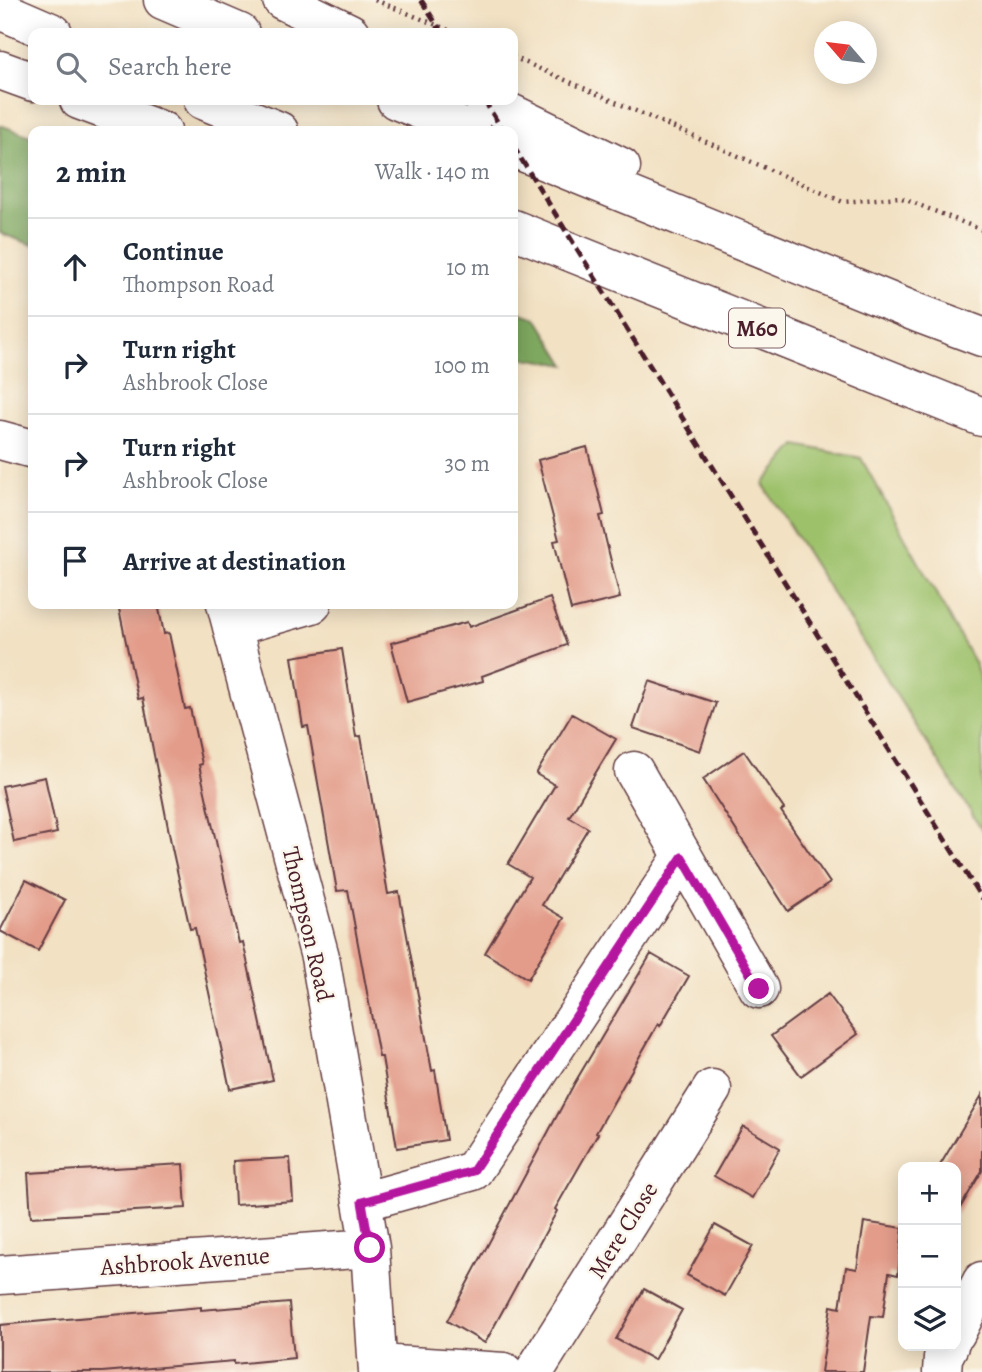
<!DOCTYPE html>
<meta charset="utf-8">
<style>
:root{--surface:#fff;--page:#f6f6f7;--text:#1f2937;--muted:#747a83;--line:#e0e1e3}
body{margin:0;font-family:Alegreya,serif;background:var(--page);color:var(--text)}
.controls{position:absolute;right:21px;bottom:21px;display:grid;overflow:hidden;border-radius:14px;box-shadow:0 4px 18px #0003}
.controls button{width:63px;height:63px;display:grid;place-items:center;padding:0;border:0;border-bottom:2px solid var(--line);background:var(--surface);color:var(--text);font:35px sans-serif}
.compass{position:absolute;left:814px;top:21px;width:63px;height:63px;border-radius:50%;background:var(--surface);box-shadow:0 4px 18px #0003;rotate:298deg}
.stop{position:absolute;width:21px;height:21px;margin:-16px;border:5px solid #b5179e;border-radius:50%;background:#fff}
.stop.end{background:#b5179e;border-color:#fff;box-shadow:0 2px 7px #0008}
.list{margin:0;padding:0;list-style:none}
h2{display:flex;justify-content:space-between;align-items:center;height:91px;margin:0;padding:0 28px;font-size:30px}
h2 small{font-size:23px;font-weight:400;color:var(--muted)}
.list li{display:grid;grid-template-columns:46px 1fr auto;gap:21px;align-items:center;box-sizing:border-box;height:98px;padding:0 28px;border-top:2px solid var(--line)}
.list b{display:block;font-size:26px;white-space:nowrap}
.list p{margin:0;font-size:23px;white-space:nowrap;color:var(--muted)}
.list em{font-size:23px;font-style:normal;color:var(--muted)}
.icon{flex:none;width:38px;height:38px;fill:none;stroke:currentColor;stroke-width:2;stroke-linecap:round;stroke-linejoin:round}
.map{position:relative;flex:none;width:982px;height:1372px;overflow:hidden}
.search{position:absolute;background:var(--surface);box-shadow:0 4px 18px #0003;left:28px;top:28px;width:490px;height:77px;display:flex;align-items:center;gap:18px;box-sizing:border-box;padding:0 24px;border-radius:14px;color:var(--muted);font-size:26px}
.panel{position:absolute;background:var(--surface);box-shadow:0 4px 18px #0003;left:28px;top:126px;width:490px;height:483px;border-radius:14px}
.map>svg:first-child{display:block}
.green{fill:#9dc16b;stroke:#74704b;stroke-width:2}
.forest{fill:#7ea75f;stroke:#646345;stroke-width:2}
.building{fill:#e39c8a}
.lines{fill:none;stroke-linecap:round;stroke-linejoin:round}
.minor-casing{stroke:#633c42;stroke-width:41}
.highway-casing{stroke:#633c42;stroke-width:41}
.path{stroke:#633c42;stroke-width:4.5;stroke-dasharray:2 5;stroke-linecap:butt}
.minor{stroke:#fff;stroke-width:38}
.highway{stroke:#fff;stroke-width:38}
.rail{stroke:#4a1f2b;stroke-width:5;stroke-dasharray:10 5;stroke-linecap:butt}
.route{stroke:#b5179e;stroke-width:9}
.labels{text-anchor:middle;stroke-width:5;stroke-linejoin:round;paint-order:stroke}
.shield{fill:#fbf7ec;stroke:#7f6065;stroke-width:2}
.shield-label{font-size:23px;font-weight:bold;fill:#4a1f2b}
.street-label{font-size:24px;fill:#4a1f2b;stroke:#fbf7ec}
</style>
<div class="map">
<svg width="982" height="1372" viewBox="0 0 982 1372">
<rect width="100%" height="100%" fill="#fbf7ec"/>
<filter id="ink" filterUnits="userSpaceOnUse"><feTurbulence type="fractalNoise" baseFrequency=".0143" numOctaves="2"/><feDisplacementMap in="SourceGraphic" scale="14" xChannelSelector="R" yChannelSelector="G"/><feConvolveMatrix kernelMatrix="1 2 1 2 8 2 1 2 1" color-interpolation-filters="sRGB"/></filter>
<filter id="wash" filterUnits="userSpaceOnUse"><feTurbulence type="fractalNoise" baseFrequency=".00686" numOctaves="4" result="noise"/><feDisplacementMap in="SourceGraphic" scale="28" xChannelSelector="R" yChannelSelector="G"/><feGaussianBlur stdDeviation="1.57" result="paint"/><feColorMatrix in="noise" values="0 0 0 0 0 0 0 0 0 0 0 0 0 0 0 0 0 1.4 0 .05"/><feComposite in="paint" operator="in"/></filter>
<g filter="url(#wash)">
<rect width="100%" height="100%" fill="#f2e1c3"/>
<!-- green -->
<path class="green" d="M796,445L861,458L975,664L982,685V830L763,484Z"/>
<!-- forest -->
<path class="forest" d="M0,125L33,137V245L0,233Z
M513,310L537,318L566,365L513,356Z"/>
<g id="blocks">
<!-- building -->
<path class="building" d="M587,447L604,515L600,516L620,598L571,610L554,541L559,540L538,460Z
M550,598L567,645L482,676L483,681L407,702L391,643L467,622L469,627Z
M118,604H158L164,634L169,633L185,709L190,708L202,764L199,765L221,864L239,943L243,942L273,1080L230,1089L195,928L190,929L172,848L143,698L138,699Z
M342,649L356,737L361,736L388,894L399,892L432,1071L435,1070L446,1140L397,1148L382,1057H379L348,890L337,891L308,726L303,727L292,657Z
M649,681L716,703L700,751L633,728Z
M572,714L616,739L569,817L588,828L542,905L564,918L528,979L485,953L530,877L508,864L555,785L536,774Z
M744,751L784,809L781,811L830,883L788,911L703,779Z
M45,777L57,833L14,842L2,786Z
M26,880L65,900L38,951L0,931Z
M651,954L689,976L660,1026L658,1024L596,1133L598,1134L555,1209L557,1211L485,1343L447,1321L574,1084Z
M828,994L858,1034L801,1076L771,1036Z
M982,1095V1171L956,1215V1167H939Z
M743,1126L780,1148L752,1198L714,1176Z
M290,1158L293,1201L235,1205L233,1161Z
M183,1164L186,1208L31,1217L28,1173Z
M864,1222L903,1228L898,1275L889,1273L883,1317L871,1316L863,1372H821L831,1306L840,1308L846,1267L857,1269Z
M715,1225L753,1246L725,1296L687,1275Z
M644,1289L682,1310L654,1360L616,1339Z
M289,1303L294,1358L234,1364V1361L102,1372H0V1325L201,1307V1310Z"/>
</g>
</g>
<g filter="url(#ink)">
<use href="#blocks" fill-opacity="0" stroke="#633c42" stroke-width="2"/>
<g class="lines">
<defs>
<path id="minor" d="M0,440L33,449
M226,604L320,957L370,1248L378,1372
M232,627L312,604
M634,771L759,989
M362,1202L473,1171L682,857
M0,1275L370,1248
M956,1333L982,1281
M379,1364L504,1372
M534,1372L712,1089
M942,1372L943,1357L949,1346"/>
<path id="highway" d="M163,0L240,33
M282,0L350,33
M0,10L53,33
M0,70L33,82
M79,100L162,131
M203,100L279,131
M396,100L472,131
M484,100L621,167
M513,148L918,313L982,337
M513,229L982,417"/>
</defs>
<!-- minor casing -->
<use href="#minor" class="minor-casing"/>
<!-- highway casing -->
<use href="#highway" class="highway-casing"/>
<!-- path -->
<path class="path" d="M375,0L456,33
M513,57L843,202L899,197L982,230"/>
<!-- minor -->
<use href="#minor" class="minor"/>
<!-- highway -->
<use href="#highway" class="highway"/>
<!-- rail -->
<path class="rail" d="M421,0L442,33
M484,100L503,131
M513,146L982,899"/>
</g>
</g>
<g class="lines" filter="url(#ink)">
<!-- route -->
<path class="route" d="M370,1248L362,1202L473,1171L682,857L759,989"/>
</g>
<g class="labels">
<!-- shield labels -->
<rect class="shield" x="729" y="308.5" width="56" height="39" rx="5"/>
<g class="shield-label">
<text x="757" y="336">M60</text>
</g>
<!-- street labels -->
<g class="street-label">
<text transform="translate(308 924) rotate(77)" y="8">Thompson Road</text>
<text transform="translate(623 1230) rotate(-58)" y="8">Mere Close</text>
<text transform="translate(185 1261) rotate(-4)" y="8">Ashbrook Avenue</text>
</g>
</g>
</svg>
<div class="controls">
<button>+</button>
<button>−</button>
<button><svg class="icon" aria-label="layers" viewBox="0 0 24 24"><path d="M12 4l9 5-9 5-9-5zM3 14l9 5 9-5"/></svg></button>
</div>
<svg class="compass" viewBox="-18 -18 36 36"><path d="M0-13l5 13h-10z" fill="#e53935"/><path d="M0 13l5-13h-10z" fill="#747a83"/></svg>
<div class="stop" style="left:370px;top:1248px"></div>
<div class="stop end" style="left:759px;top:989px"></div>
<div class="search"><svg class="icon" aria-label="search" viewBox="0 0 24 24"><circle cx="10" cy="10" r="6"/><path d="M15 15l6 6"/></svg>Search here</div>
<section class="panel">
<h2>2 min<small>Walk · 140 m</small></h2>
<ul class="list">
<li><svg class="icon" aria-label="ahead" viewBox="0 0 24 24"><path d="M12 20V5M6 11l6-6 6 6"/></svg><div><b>Continue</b><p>Thompson Road</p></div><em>10 m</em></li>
<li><svg class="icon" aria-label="right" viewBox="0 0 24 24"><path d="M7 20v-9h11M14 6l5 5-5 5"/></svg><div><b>Turn right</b><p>Ashbrook Close</p></div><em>100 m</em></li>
<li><svg class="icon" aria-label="right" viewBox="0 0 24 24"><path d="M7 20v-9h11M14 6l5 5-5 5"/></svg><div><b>Turn right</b><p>Ashbrook Close</p></div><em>30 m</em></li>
<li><svg class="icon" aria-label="arrive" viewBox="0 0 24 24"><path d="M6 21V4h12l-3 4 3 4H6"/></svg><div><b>Arrive at destination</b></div></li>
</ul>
</section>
</div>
